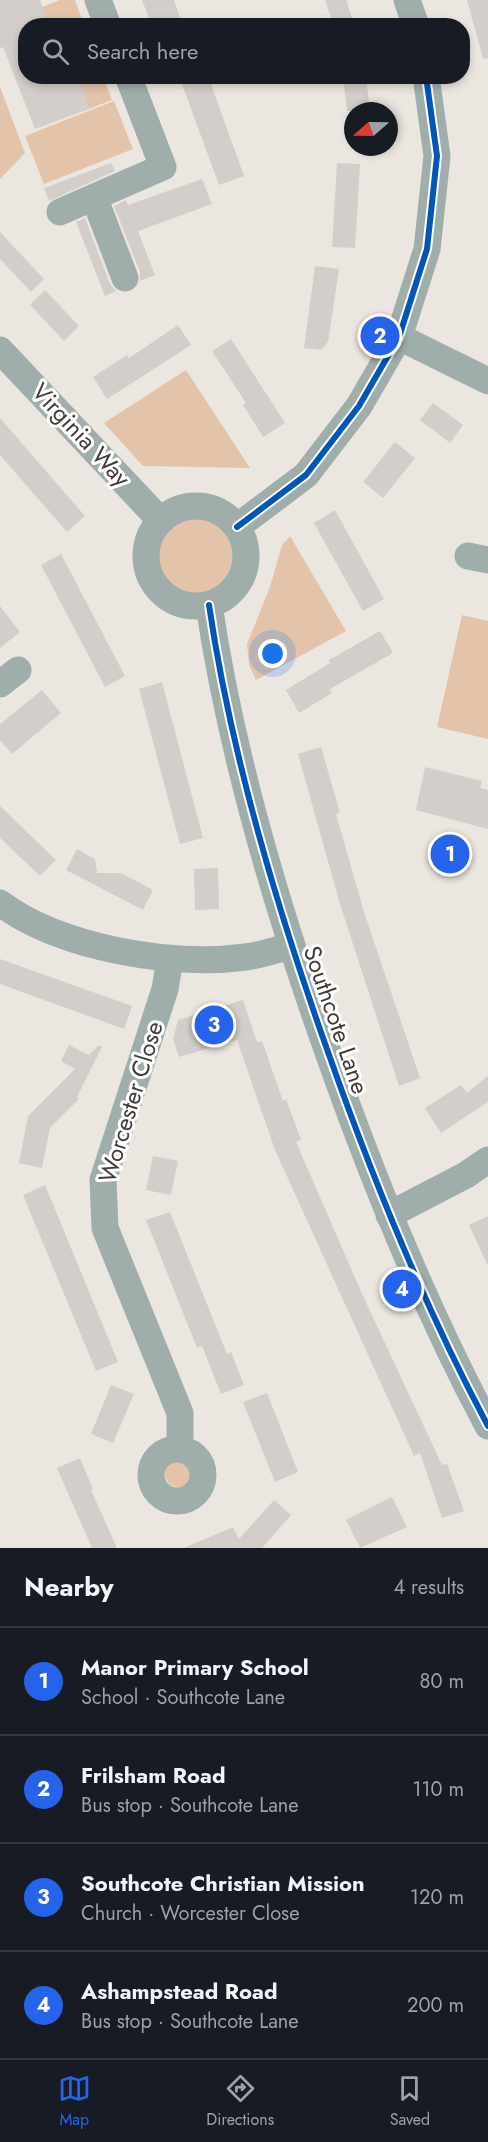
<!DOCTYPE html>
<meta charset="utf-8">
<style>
:root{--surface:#171b24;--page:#242831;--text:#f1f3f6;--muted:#9ea1a6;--line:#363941;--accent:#2563eb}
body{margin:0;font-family:Jost,sans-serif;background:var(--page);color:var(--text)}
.compass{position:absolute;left:344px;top:102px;width:54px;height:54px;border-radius:50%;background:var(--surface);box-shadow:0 3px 9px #0003;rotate:250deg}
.you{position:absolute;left:273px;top:654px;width:21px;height:21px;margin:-15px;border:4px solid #fff;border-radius:50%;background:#1a73e8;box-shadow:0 0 0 9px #1a73e833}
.badge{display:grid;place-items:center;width:39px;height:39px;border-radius:50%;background:var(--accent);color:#fff;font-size:20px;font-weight:700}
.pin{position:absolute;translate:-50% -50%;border:3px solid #fff;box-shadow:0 2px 6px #0006}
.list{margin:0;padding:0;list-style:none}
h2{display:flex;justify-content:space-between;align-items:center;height:78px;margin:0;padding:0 24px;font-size:26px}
h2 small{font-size:20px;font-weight:400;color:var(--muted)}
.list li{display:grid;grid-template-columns:39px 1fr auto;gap:18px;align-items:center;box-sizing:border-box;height:108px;padding:0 24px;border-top:2px solid var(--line)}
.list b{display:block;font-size:22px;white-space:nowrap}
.list p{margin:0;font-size:20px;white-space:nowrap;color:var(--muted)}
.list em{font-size:20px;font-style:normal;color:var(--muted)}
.icon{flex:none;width:33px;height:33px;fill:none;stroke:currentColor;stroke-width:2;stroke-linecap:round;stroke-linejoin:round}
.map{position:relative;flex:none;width:488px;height:1548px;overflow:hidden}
.search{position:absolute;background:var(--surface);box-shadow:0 3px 9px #0003;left:18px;right:18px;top:18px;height:66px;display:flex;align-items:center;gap:15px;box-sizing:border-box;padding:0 21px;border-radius:24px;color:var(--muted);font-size:22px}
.sheet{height:510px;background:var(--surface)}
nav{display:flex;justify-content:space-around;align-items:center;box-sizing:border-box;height:84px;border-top:2px solid var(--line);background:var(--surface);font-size:16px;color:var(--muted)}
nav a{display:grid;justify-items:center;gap:3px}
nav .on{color:var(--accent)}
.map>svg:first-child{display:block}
.green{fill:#e3c4aa}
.building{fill:#d3cec9}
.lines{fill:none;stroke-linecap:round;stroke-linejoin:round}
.minor{stroke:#9fadab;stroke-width:27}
.cycleway-casing{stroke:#fff;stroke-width:10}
.cycleway{stroke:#0057b8;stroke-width:6}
.labels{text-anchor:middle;stroke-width:6;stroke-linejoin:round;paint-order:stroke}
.street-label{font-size:24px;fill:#413b37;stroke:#fff}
</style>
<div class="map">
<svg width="488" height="1548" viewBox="0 0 488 1548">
<rect width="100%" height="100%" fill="#ece6e0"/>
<!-- green -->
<path class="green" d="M60,0H75L84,25H49L42,7Z
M77,77H103L112,100L89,109Z
M0,87L25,153L0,179Z
M114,101L133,149L44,184L25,136Z
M186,370L250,468L143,466L104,423Z
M156 556a41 41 0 1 1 82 0a41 41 0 1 1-82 0Z
M290,536L346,631L256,680L249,665L247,644L270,587L282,545Z
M462,615L488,621V739L437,727Z
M165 1474a13 13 0 1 1 26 0a13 13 0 1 1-26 0Z"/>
<!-- building -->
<path class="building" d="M0,0H40L49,26H26V76H77L89,109L35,129L3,47L0,48Z
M142,0H174L183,26H152Z
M325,0H346L355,26H334Z
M467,0H488V58L483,59Z
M179,76H208L244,176L219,185Z
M343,76H366L370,111H347Z
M111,163L115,171L49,201L44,188Z
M337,163L360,164L355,248L332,247Z
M202,179L212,204L138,231L155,275L140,281V272L114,206L126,200L128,205Z
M85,218L110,284L116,291L105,296L76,222Z
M0,232L44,279L31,292L0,259Z
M315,266L339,269L328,342L321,350L304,348Z
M45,290L79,326L64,341L30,305Z
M178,325L191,345L107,399L93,377L127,355L129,358Z
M231,339L285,423L263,437L243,405L246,403L212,351Z
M433,403L463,425L450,443L420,420Z
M0,418L85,516L67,532L0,455Z
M395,442L415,458L383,498L363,482Z
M335,510L384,599L363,611L314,523Z
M61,554L125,676L105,687L41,565Z
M0,606L20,632L0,648Z
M380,631L393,653L330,689L332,693L299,713L286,690L330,663L329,660Z
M162,682L203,838L180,844L139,689Z
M42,690L61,713L12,754L0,740V724Z
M321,747L340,813L336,814L364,912L420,1078L399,1086L340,904L298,754Z
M425,767L482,781L480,788L488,790V829L416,810Z
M0,806L56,860L40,876L0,838Z
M77,849L95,859L97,873H121L153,890L143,910L66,870Z
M218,868L219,909L195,910L194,869Z
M0,959L132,1006L124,1029L0,984Z
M243,1000L257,1042L262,1041L283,1101L286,1099L301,1140L296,1142L363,1296L442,1465L447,1464L464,1511L442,1518L420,1453L414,1456L275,1150L237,1040L179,1057L173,1039L178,1020Z
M69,1045L89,1055L99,1045L102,1047L77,1097L79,1099L50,1128L42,1168L19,1163L28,1116L75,1069L61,1061Z
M488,1076V1102L441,1133L425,1108L461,1085L467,1093Z
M153,1156L178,1161L171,1195L146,1190Z
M45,1185L118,1362L96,1371L23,1195Z
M170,1212L227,1354L231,1352L244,1385L221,1394L202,1346L197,1348L146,1220Z
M488,1216V1266L469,1225Z
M111,1385L134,1394L113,1443L91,1434Z
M267,1393L298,1472L275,1482L243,1402Z
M80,1458L93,1489L91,1490L117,1548H92L57,1468Z
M392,1497L407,1527L360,1548L346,1520Z
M274,1500L291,1515L262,1548H184L233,1527L239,1539Z"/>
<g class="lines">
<!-- minor -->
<path class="minor" d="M98,0L108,26
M407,0L416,26
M94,197L125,278
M60,212L163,167L128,76
M399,337L488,381
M0,350L161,521
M146 556a50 50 0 1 1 100 0a50 50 0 1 1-100 0Z
M237,527L306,475L359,406L399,337L427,249L437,156L426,76
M468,556L488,560
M209,605C231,755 277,909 328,1052C373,1180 424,1306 488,1426
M0,684L18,670
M0,903C60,948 172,967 246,957C261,955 276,950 290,946
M170,959L165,989L103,1180L105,1228L180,1413V1449
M389,1215L466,1175L488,1160
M151 1475a26 26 0 1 1 52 0a26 26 0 1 1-52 0Z"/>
<defs>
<path id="cycleway" d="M237,527L306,475L359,406L399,337L427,249L437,156L426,76
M209,605C231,755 277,909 328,1052C373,1180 424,1306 488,1426"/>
</defs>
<!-- cycleway casing -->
<use href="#cycleway" class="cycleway-casing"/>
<!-- cycleway -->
<use href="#cycleway" class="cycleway"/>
</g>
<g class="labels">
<!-- street labels -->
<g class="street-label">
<text transform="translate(81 435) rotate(47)" y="8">Virginia Way</text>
<text transform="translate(336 1020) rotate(71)" y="8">Southcote Lane</text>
<text transform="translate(131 1102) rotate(-73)" y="8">Worcester Close</text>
</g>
</g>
</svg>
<svg class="compass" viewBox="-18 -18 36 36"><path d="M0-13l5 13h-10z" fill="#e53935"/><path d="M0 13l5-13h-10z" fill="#9ea1a6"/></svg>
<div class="you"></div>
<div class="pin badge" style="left:450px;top:854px">1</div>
<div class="pin badge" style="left:380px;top:336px">2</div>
<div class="pin badge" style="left:214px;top:1025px">3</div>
<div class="pin badge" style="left:402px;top:1289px">4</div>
<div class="search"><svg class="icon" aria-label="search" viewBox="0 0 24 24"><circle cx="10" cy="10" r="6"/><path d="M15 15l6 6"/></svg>Search here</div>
</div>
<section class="sheet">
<h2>Nearby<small>4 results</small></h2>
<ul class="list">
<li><span class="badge">1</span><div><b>Manor Primary School</b><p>School · Southcote Lane</p></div><em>80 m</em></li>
<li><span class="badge">2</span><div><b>Frilsham Road</b><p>Bus stop · Southcote Lane</p></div><em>110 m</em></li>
<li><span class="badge">3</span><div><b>Southcote Christian Mission</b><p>Church · Worcester Close</p></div><em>120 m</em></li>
<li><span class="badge">4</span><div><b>Ashampstead Road</b><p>Bus stop · Southcote Lane</p></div><em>200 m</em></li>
</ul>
</section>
<nav>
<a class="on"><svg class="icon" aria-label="map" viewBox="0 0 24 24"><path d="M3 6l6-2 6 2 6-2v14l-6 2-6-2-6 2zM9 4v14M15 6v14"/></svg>Map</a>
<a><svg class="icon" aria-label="directions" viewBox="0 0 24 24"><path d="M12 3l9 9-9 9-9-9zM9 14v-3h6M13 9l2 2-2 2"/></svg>Directions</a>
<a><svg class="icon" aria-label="saved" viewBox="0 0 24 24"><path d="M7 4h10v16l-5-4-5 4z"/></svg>Saved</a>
</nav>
